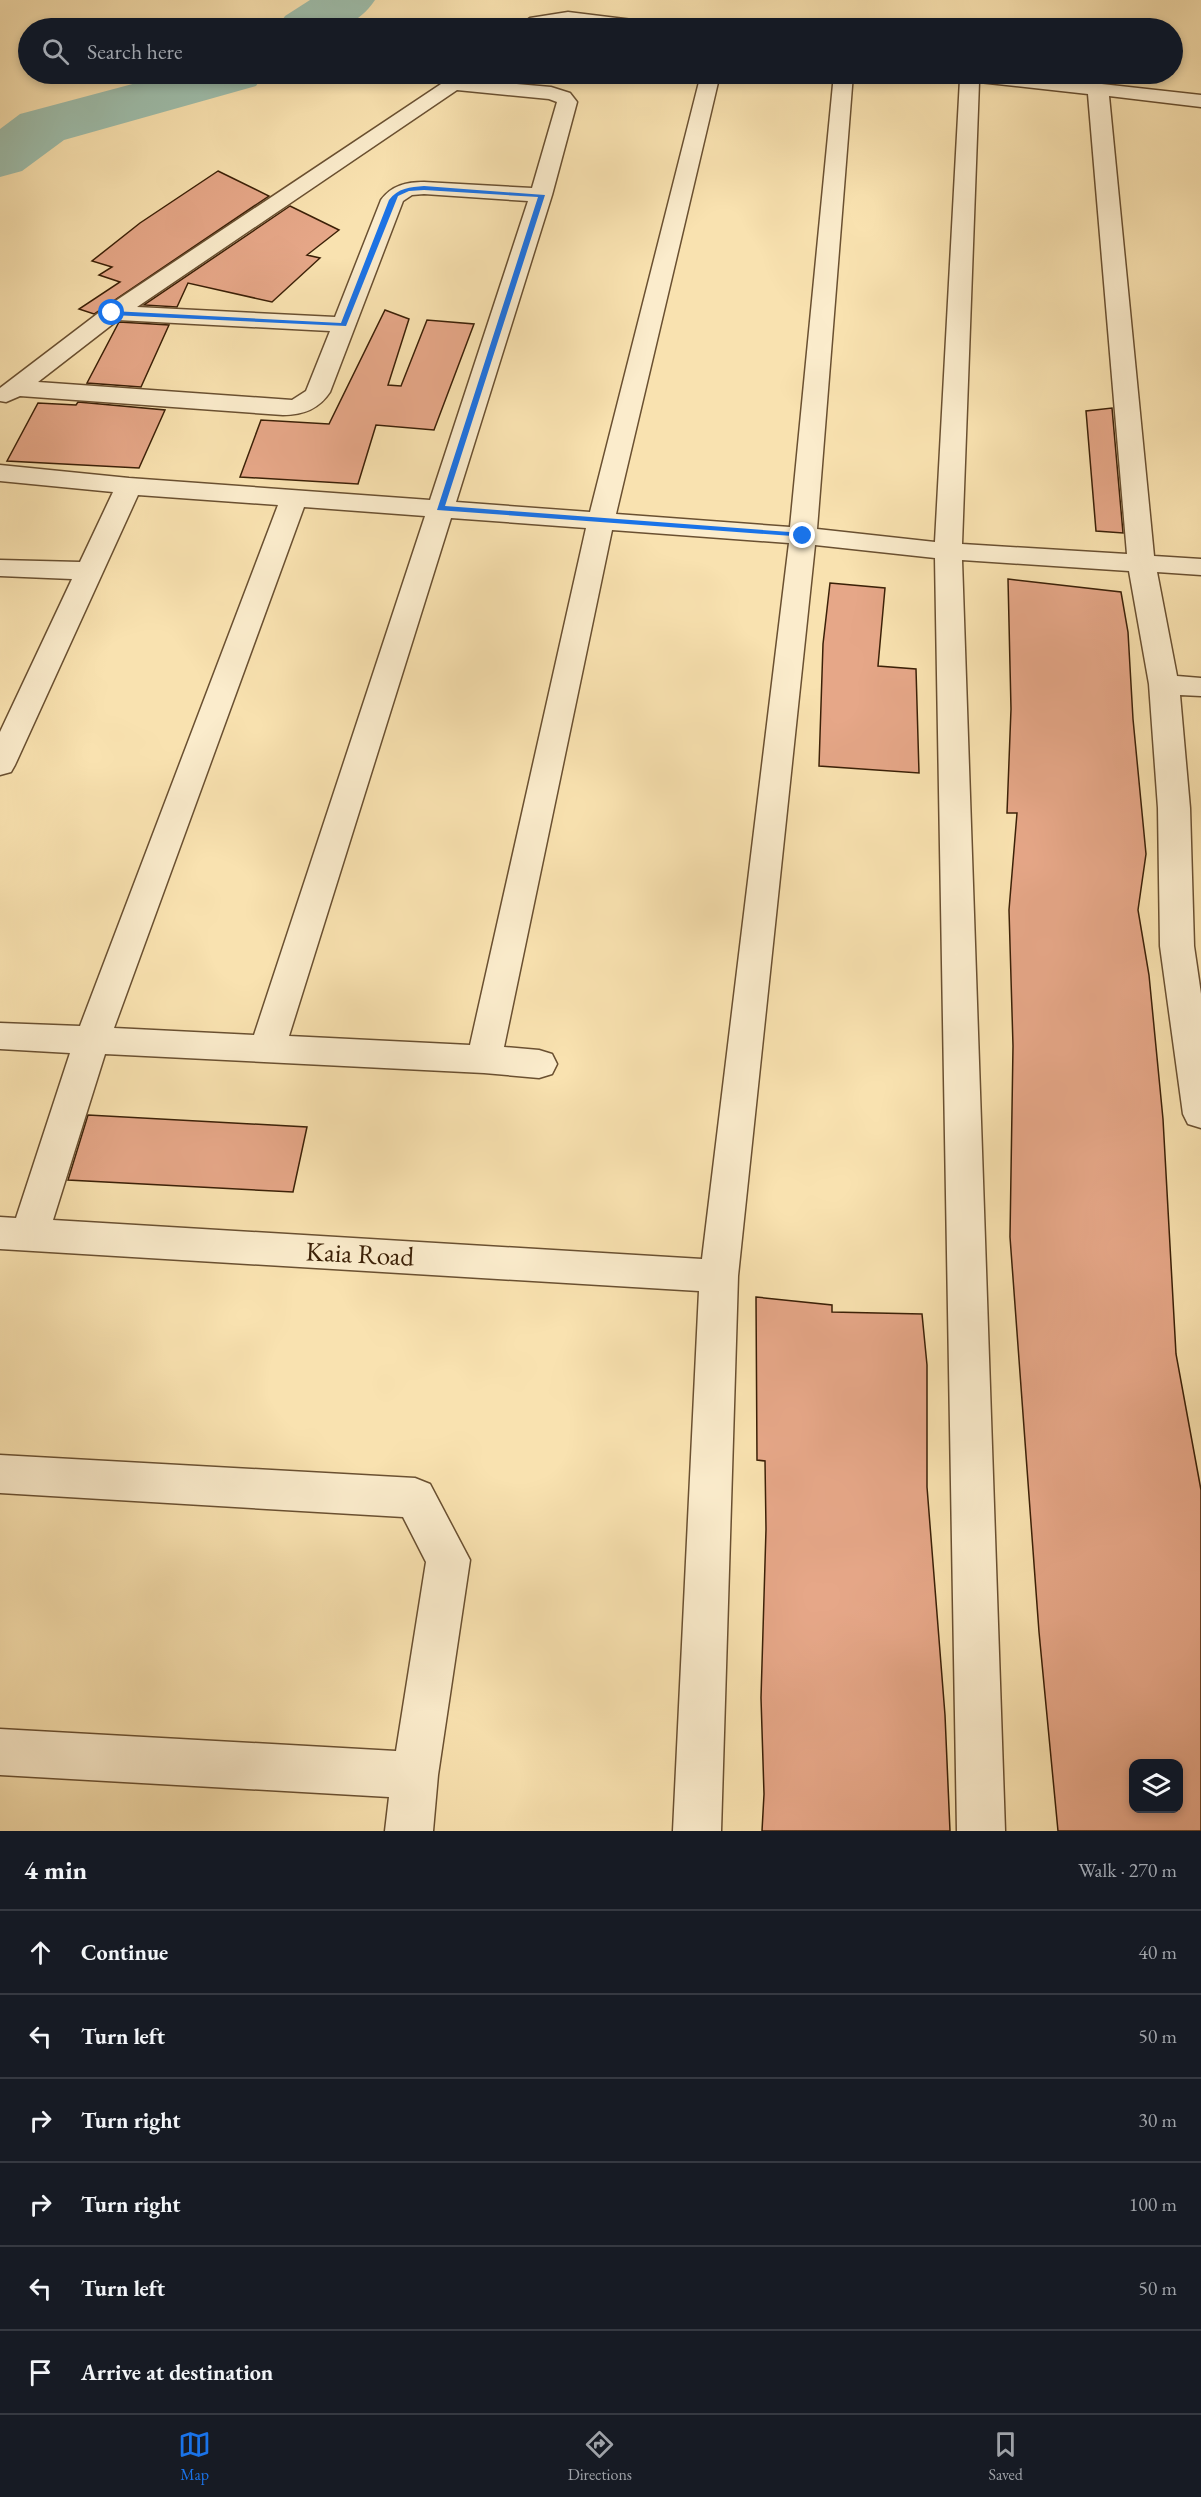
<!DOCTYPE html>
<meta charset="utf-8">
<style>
:root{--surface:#171b24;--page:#242831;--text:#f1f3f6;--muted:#9ea1a6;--line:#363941;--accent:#1a73e8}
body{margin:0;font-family:"EB Garamond",serif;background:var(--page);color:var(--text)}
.controls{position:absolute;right:18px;bottom:18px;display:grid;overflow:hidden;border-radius:12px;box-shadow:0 3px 9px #0003}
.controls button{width:54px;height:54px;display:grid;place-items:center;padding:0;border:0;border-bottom:2px solid var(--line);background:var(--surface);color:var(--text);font:30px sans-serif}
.stop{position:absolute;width:18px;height:18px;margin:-14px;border:4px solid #1a73e8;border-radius:50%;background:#fff}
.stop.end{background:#1a73e8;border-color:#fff;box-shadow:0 2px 6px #0008}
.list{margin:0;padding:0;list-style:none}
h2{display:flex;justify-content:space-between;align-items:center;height:78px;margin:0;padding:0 24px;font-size:26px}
h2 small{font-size:20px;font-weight:400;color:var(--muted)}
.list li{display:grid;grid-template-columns:39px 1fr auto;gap:18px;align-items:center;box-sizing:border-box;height:84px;padding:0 24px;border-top:2px solid var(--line)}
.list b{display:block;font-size:22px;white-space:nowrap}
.list em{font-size:20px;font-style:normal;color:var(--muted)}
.icon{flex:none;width:33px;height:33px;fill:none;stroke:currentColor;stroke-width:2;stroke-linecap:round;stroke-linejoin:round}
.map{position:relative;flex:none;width:1201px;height:1831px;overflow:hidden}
.search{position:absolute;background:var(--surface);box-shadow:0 3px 9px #0003;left:18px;right:18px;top:18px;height:66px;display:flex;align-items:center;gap:15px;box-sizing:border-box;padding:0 21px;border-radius:33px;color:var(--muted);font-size:22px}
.sheet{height:582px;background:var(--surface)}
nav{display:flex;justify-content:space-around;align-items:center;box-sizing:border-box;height:84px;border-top:2px solid var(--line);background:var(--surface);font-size:16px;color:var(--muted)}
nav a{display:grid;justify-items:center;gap:3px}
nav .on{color:var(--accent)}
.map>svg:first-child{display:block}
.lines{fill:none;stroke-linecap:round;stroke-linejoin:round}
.river{fill:#9ebeac;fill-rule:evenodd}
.building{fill:#e6a788;stroke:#3b2007;stroke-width:1.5;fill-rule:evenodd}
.minor-casing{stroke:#6a5031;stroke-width:3}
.minor{fill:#fbeccc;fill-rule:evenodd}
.route{fill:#1a73e8}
.labels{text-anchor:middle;stroke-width:6;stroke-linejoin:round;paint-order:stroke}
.street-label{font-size:27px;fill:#3b2007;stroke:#fbeccc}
</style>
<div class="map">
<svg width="1201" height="1831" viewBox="0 0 1201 1831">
<rect width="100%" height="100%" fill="#f9e2b0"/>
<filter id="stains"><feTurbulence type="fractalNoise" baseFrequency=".00333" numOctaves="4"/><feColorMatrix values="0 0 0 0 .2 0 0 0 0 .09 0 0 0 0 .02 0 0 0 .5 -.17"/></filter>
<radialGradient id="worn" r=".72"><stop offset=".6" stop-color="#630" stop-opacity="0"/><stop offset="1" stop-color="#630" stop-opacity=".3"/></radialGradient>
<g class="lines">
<!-- river -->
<path class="river" d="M310,0H375C349,38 318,28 277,28L285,16Z
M170,74H264L256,86L64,140L22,171L0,177V129L20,114Z"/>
</g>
<!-- building -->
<path class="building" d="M218,171L269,196L94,314L79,309L120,282L99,275L112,267L92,261L140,223Z
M290,206L339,230L307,255L320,258L272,302L188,283L177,307L144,305Z
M385,310L409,319L388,385L401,386L427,320L474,324L434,430L376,425L358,484L240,477L261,420L329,424Z
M119,322L169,325L141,387L87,383Z
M78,402L165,410L139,468L7,461L38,403L76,405Z
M1112,408L1123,533L1096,531L1086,411Z
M1008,579L1121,592L1128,632L1133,719L1146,854L1138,910L1149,975L1163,1119L1176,1354L1201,1490V1831H1058L1039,1632L1010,1237L1013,1046L1009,910L1017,813H1007L1011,709ZM1134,1764H1179V1809H1134Z
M830,583L885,588L878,666L916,669L919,773L819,766L823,644Z
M88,1115L307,1127L293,1192L68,1180Z
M756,1297L832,1305V1312L922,1314L927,1365V1487L945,1715L950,1831H762L764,1794L761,1698L766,1529L765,1461L757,1460Z"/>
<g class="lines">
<defs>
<path id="minor" d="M568,12L649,22L656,24L658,28C627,32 597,22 566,23C548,23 533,30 516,28L530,18Z
M456,74H477L472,80L551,87L570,93L577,102L552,195L456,502L590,512L701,74H720L616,514L790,527L834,74H853L817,529L935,542L960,79L954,74H1011L1201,95V107L1109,96L1154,556L1201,559V575L1157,572L1177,676L1201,678V696L1180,695L1190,808L1194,946L1201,994V1128L1188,1124L1183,1114L1160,946L1158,808L1149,684L1129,571L962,560L1005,1831H957L935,558L815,545L738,1276L721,1831H673L699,1291L0,1249V1217L16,1218L70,1053L0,1049V1023L80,1026L278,505L138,495L15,765L11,772L0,775V732L72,579L0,576V560L80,562L113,492L0,481V465L129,478L430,500L528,201L424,194L412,195L403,201L330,392C319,409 303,415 283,415L20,396L6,402L0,401V388L105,308ZM979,82L1088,94L1127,554L962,544ZM457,90L549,99L557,102L532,188L424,182C407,182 392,185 381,200L335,317L137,307ZM118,320L330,331L306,391L292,400L38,382ZM304,507L425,516L254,1035L114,1028ZM451,518L586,528L470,1045L289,1036ZM612,530L789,543L702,1259L53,1220L105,1054L484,1073L539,1078L552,1074L557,1064L552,1054L539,1050L504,1047Z
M0,1455L415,1478L430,1484L470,1560L438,1775L433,1831H385L389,1797L0,1775V1729L396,1751L426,1562L403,1517L0,1493Z"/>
</defs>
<!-- minor casing -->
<use href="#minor" class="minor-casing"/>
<!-- minor -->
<use href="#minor" class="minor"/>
</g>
<!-- route -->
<path class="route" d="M424,186L545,195L445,506L803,533L807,536L806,537L437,510L538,197L424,190L409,191L398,196L346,326L112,315L109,313L112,311L341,323L389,200C398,188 410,187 424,186Z"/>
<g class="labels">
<!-- street labels -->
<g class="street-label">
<text transform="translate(360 1254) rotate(3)" y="9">Kaia Road</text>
</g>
</g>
<rect width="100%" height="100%" filter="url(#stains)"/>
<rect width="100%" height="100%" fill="url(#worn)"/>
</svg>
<div class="controls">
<button><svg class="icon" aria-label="layers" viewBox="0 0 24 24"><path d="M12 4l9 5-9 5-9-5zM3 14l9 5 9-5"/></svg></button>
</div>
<div class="stop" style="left:112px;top:313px"></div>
<div class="stop end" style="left:803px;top:536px"></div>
<div class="search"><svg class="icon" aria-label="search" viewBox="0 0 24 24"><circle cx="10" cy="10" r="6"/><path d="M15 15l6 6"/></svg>Search here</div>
</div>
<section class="sheet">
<h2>4 min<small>Walk · 270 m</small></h2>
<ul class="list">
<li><svg class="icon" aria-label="ahead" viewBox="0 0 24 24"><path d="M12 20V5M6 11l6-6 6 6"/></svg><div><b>Continue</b></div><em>40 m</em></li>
<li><svg class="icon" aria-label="left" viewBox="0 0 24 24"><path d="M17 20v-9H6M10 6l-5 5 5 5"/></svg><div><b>Turn left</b></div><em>50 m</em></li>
<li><svg class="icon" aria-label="right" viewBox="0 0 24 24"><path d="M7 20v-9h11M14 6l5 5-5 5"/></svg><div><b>Turn right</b></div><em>30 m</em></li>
<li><svg class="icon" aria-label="right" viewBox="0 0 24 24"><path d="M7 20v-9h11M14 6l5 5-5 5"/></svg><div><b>Turn right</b></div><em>100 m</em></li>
<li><svg class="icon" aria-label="left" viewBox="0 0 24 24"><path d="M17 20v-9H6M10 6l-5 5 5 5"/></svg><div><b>Turn left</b></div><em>50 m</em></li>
<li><svg class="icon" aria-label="arrive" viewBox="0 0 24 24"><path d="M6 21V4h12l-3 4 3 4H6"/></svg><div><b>Arrive at destination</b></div></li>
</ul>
</section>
<nav>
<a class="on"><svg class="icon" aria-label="map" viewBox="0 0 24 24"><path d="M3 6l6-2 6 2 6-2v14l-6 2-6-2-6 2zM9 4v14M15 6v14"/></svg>Map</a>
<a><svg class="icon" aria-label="directions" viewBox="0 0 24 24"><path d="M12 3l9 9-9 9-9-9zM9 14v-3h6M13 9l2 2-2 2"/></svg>Directions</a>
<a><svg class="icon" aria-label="saved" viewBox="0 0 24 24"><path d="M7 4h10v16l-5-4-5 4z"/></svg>Saved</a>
</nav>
